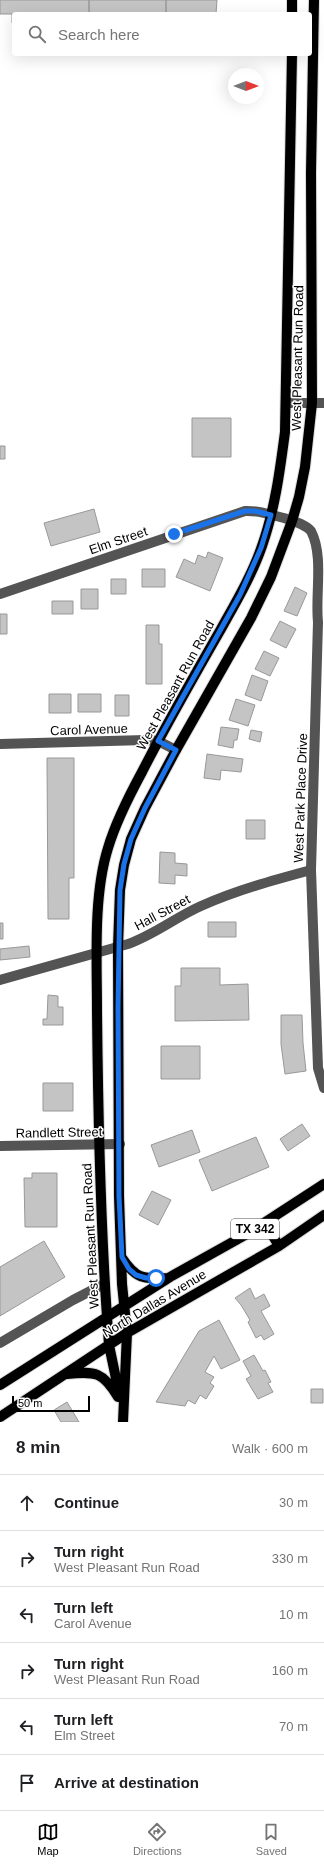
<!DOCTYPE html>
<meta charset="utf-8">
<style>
:root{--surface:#fff;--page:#f2f2f2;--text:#202124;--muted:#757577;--line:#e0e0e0;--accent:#000}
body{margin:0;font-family:Arial,sans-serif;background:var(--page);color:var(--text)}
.compass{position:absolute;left:228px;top:68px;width:36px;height:36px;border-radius:50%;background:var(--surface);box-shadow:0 4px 16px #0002;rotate:90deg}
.scale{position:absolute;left:12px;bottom:10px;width:78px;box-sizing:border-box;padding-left:4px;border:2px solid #000;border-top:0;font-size:11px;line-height:14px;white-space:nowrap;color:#000;-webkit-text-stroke:3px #fff;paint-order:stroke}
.stop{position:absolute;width:12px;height:12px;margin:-9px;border:3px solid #1a73e8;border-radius:50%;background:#fff}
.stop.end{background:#1a73e8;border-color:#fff;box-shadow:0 1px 4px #0008}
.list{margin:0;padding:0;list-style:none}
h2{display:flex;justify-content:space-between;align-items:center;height:52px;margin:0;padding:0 16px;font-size:17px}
h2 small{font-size:13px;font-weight:400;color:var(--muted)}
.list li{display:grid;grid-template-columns:26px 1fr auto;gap:12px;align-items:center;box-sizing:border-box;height:56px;padding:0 16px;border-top:1px solid var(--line)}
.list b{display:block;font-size:15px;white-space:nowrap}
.list p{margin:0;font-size:13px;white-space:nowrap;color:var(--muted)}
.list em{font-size:13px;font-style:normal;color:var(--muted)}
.icon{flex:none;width:22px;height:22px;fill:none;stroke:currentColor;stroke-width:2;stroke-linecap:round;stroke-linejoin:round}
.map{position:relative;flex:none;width:324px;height:1422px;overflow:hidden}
.search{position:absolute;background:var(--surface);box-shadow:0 4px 16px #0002;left:12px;right:12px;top:12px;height:44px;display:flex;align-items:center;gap:10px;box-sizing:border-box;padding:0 14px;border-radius:4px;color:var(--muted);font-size:15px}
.sheet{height:388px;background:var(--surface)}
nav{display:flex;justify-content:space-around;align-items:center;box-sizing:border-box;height:56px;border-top:1px solid var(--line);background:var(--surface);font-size:11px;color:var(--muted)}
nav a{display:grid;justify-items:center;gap:2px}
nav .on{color:var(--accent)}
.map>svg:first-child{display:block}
.building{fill:#c4c4c4;stroke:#989898}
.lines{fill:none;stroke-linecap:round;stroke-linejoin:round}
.major-casing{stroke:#dbdbdb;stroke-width:12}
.minor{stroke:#545454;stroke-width:10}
.major{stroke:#000;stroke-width:10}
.route{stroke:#1a73e8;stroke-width:5}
.labels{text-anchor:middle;stroke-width:3;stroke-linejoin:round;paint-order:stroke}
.shield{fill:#fff;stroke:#4c4c4c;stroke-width:1}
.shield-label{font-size:12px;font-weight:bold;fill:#000}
.street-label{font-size:13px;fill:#000;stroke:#fff}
</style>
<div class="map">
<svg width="324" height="1422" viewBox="0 0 324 1422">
<rect width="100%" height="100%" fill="#fff"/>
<!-- building -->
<path class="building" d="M0,0H89V14H14V23H12V14H0Z
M89,0H166V14H89Z
M166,0H217L216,14H166Z
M192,418H231V457H192Z
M0,446H5V459H0Z
M94,509L100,532L51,546L44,523Z
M208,552L223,558L210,591L176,577L184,559L195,564L198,555L206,558Z
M142,569H165V587H142Z
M111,579H126V594H111Z
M295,587L307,593L297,616L284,611Z
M81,589H98V609H81Z
M52,601H73V614H52Z
M0,614H7V634H0Z
M280,621L296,629L286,648L270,640Z
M146,625H159V644H162V684H146Z
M264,651L279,658L270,676L255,669Z
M252,675L268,681L261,701L245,695Z
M49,694H71V713H49Z
M78,694H101V712H78Z
M115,695H129V716H115Z
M236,699L255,705L248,726L229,720Z
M221,727L239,729L237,740H234L233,748L218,745Z
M251,730L262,732L260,742L249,739Z
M207,754L243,759L241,772L221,770L220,780L204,778Z
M47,758H74V878H69V919H48Z
M246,820H265V839H246Z
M160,852L175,853V863L187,864V876L175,875V884L159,883Z
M208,922H236V937H208Z
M0,923H3V939H0Z
M29,946L30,957L0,960V949Z
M181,968H220V985L248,984L249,1020L175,1021V986H181Z
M48,995L58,996V1007H63V1025H43V1019H47Z
M281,1015H302L303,1043L306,1071L285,1074L281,1044Z
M161,1046H200V1079H161Z
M43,1083H73V1111H43Z
M302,1124L310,1136L288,1151L280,1139Z
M192,1130L200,1152L159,1167L151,1145Z
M256,1137L269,1167L212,1191L199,1160Z
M32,1173H57V1227H25L24,1178H32Z
M152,1191L171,1200L158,1225L139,1215Z
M44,1241L65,1277L0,1316V1267Z
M250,1288L255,1299L264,1294L270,1306L261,1311L274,1334L264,1340L261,1335L256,1338L248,1322L250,1320L241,1305L235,1298Z
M219,1320L240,1360L221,1369L214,1356L205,1372L214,1377L210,1383L214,1386L206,1399L200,1395L195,1404L188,1400L185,1406L156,1402L199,1331Z
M254,1355L263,1371L265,1370L271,1382L268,1383L273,1392L258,1399L246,1379L251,1376L243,1361Z
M311,1389H323V1403H311Z
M67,1402L79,1422H61L54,1410Z"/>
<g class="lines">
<defs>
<path id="major" d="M292,0V14
M265,1223L279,1246
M122,1258C136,1279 143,1279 168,1278
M67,1374C96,1371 103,1372 118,1397
M0,1385L170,1277L247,1234L324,1184
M119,1393L109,1345L107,1317C100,1215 98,1113 97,1010C97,960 93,896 108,848C116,821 129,796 142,772C167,723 194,676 221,629C236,602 252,575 262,546C275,509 280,470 285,432L292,54
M0,1417L127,1333L279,1246L324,1215
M123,1422L127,1333L122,1284L119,1196L118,947L120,890L124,865L131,839L145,808L176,750L251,618L271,577L292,521L299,497L305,467L312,403L311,173L314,0"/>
</defs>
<!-- major casing -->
<use href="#major" class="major-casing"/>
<!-- minor -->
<path class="minor" d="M286,403H324
M0,594L245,511C258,510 271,515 284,518C293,521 305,524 311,531C324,556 315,594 318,622L311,870L318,1068L324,1088
M0,744L145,740L158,741L176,750
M0,980L128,944C154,935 176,917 201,906C237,890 274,880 311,870
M0,1146L120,1144
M0,1343L73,1300L104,1284"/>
<!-- major -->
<use href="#major" class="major"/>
</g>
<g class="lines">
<!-- route -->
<path class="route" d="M156,1278H146L136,1275L129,1269L122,1257L119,1196L118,1007L120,890L124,864L131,839L145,808L176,750L158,741L240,595L261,548L271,515L255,511H245L174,534"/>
</g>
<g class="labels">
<!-- shield labels -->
<rect class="shield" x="231" y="1219" width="48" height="20" rx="3"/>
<g class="shield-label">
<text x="255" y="1233">TX 342</text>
</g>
<!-- street labels -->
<g class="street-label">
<text transform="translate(297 358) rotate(-89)" y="5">West Pleasant Run Road</text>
<text transform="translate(118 540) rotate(-19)" y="5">Elm Street</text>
<text transform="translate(175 685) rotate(-61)" y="5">West Pleasant Run Road</text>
<text transform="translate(89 729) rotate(-2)" y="5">Carol Avenue</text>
<text transform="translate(300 798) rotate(-88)" y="5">West Park Place Drive</text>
<text transform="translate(162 912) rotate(-28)" y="5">Hall Street</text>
<text transform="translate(59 1132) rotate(-1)" y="5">Randlett Street</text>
<text transform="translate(90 1236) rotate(-93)" y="5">West Pleasant Run Road</text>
<text transform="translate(154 1303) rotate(-31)" y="5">North Dallas Avenue</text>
</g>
</g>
</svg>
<svg class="compass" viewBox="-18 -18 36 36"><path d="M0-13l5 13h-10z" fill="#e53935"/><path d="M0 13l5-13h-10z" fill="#757577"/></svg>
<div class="scale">50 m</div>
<div class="stop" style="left:156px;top:1278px"></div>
<div class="stop end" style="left:174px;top:534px"></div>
<div class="search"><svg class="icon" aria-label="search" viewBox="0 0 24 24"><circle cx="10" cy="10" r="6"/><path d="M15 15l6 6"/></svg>Search here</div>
</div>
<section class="sheet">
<h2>8 min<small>Walk · 600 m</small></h2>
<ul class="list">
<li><svg class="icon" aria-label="ahead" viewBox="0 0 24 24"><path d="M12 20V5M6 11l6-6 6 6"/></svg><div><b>Continue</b></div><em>30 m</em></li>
<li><svg class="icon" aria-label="right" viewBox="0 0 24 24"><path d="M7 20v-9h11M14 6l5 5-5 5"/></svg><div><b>Turn right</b><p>West Pleasant Run Road</p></div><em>330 m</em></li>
<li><svg class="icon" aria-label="left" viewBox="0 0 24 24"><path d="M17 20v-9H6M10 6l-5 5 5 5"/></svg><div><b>Turn left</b><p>Carol Avenue</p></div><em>10 m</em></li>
<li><svg class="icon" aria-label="right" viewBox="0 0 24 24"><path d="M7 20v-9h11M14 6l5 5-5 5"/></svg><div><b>Turn right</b><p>West Pleasant Run Road</p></div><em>160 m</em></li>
<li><svg class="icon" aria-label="left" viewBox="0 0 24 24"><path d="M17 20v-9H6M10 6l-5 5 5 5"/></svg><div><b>Turn left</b><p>Elm Street</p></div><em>70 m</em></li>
<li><svg class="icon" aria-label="arrive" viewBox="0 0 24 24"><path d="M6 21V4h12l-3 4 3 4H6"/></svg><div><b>Arrive at destination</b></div></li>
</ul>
</section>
<nav>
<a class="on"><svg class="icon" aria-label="map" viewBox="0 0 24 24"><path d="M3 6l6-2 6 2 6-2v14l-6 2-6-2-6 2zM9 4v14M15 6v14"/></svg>Map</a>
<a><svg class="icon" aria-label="directions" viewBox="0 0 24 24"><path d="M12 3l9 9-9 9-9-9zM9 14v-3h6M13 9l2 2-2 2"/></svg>Directions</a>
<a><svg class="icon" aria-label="saved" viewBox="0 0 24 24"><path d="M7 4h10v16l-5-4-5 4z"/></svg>Saved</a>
</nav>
